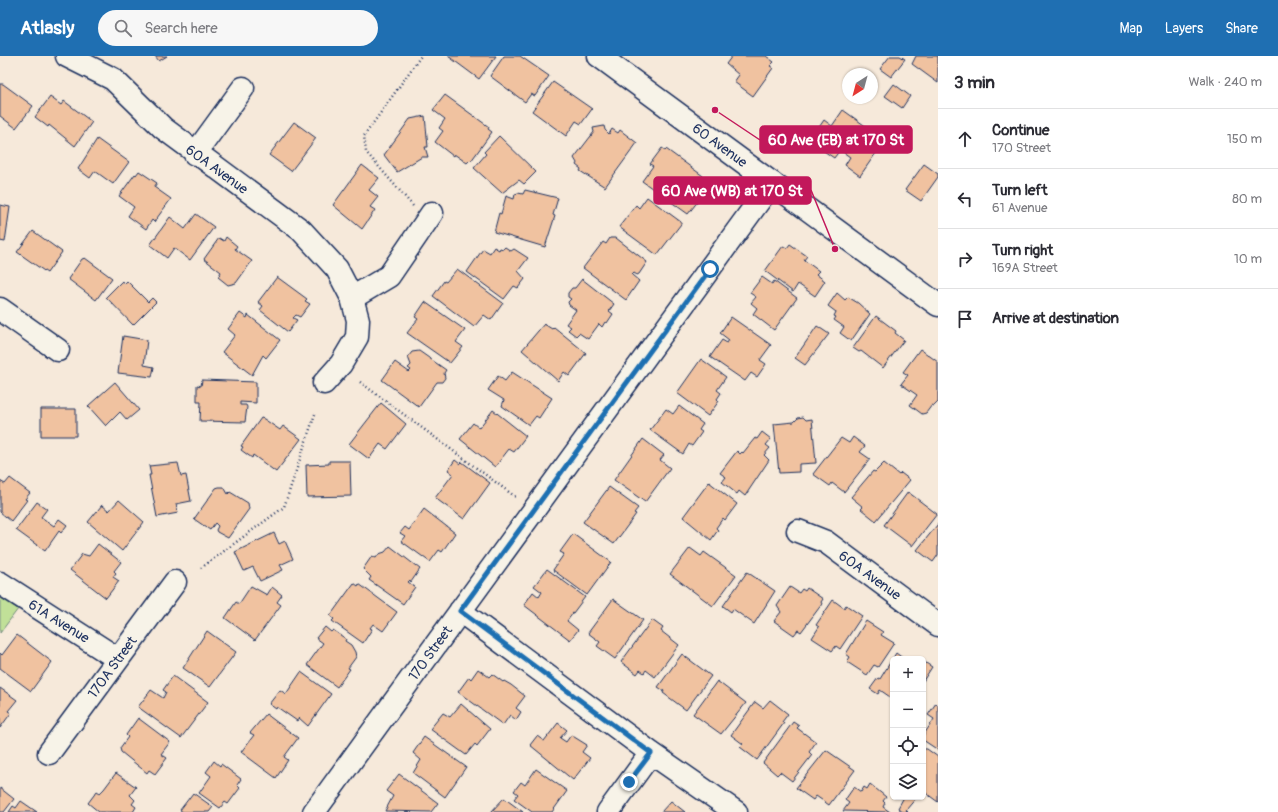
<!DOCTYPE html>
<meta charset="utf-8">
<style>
:root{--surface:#fff;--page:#f7f7f7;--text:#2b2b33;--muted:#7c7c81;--line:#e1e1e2;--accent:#1f6fb2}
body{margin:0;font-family:Pangolin,sans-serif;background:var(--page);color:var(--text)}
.controls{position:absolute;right:12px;bottom:12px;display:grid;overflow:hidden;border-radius:6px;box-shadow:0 1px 3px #0004}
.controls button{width:36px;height:36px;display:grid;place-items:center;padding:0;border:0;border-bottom:1px solid var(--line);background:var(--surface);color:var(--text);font:20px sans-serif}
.compass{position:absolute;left:842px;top:12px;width:36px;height:36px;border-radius:50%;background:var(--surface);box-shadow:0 1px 3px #0004;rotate:216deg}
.stop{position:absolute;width:12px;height:12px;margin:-9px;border:3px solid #1f6fb2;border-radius:50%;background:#fff}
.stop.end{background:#1f6fb2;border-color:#fff;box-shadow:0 1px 4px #0008}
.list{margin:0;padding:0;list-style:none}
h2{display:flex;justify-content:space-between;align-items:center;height:52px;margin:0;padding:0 16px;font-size:17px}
h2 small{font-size:13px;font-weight:400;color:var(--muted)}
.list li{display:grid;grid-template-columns:26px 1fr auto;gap:12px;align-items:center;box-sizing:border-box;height:60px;padding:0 16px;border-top:1px solid var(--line)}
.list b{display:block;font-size:15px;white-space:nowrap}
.list p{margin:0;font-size:13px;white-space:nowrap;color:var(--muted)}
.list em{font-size:13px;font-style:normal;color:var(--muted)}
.icon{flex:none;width:22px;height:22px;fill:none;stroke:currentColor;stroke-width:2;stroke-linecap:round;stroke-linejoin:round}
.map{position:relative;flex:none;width:938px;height:756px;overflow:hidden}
header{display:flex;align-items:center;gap:24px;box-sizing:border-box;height:56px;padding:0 20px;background:var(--accent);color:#fff}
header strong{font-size:19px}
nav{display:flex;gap:22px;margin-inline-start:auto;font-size:14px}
.search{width:280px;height:36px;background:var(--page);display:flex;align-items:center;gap:10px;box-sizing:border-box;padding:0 14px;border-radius:22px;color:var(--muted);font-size:15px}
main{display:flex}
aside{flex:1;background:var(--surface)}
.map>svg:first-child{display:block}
.green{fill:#c1e098;stroke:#6e887b}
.building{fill:#f0c2a0;stroke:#1b2f5e}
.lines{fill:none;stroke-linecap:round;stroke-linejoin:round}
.street-casing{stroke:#1b2f5e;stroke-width:25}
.secondary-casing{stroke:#1b2f5e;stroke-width:25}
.path{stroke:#1b2f5e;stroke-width:2.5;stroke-dasharray:1 3;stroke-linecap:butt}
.street{stroke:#f7f3e8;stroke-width:22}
.secondary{stroke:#f7f3e8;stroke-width:22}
.route{stroke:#1f6fb2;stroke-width:5}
.labels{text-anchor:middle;stroke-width:3.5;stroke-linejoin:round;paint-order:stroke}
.street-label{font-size:14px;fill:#1b2f5e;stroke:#f7f3e8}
.leader{fill:none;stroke:#c2185b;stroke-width:1.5}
.callout-dot{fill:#c2185b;stroke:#f7f3e8;stroke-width:1.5}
.callout{fill:#c2185b;stroke:#c2185b;stroke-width:1.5}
.callout-label{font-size:15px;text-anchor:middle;font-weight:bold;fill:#fff}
</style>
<header>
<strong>Atlasly</strong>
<div class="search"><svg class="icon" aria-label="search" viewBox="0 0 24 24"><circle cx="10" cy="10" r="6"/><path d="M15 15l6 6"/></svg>Search here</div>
<nav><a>Map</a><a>Layers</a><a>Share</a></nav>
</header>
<main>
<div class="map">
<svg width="938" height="756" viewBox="0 0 938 756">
<rect width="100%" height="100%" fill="#f6e9da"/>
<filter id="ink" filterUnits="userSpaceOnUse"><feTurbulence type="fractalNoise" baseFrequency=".025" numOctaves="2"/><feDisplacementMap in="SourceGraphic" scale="8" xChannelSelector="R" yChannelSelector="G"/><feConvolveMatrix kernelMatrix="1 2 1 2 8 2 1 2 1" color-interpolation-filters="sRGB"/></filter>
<g filter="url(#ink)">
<!-- green -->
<path class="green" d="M0,540L18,553L0,577Z"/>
<!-- building -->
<path class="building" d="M155,0H167L159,5Z
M448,0H496L479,23Z
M504,0H520L549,20L535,40L531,38L525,46L490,20Z
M732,0H766L774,6L770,10L773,12L753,40L734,26L739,19L726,8Z
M890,0H900L905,3L891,21L880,13Z
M916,0H938V27L912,8Z
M553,26L592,53L581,68L576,65L566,80L532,55Z
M0,28H3L33,50L16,72L0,60Z
M894,28L910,40L902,52L885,40Z
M445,39L489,71L488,73L492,76L471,105L470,104L467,107L454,98L453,100L435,86L443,75L439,72L445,63L433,54Z
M50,41L61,49L64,45L92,66L75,90L49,69L48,71L35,61Z
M843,54L885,84L860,120L845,109L850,101L840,94L834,102L818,91L819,89L811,83L824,64L832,70Z
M425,60L428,91H425L428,101H422L397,116L384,99L410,63Z
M294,66L316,82L291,115L269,99Z
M604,70L605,74L609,78L612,73L618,77L620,74L637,87L605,131L580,115L581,113L576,109L577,107L574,102L594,76L593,72Z
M499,80L536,116L524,128L519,124L502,137L474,112L486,98L484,96Z
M97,83L129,106L113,128L95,115L90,122L78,113Z
M662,92L665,94L666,93L703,120L693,133L702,140L688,158L642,125L653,110L650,108Z
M924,108L938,118V121L921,145L905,134Z
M362,109L379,122L369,134L378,141L370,151L375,154L362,173L333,149Z
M139,115L157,127L154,131L171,143L154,166L152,164L146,173L128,160L134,151L119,140L135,118L136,119Z
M525,134L558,142L553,159L555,160L545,191L494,176L499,157L501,158L506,140L514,143L515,138L518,137L523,138Z
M647,141L681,166V168L657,199L619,171L636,149L639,152Z
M0,149L10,151L5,186L0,185Z
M196,158L214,171L190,204L174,192L167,202L150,189L170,161L185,173Z
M33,175L62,196L47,217L17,196Z
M226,181L237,190L235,193L252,205L236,227L228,229L218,221L221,216L204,203L219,182L224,185Z
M610,182H616L647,206L639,218L637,219L634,217L632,219L639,225L626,244L583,212L603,186L606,188Z
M790,188L807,200L804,204L819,215L816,218L825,225L815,240L798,228L793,236L765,215L783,190L787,192Z
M494,191L499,194L500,192L503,193L505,191L511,195L514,193L528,202L518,215L525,223L518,232L514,230L504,243L467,216L483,193L490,197Z
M85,202L112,222L96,244L68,223L82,203Z
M457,213L503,247L491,264L484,259L474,271L433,240L444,225L446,226Z
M277,221L307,243L305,245L310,248L300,261L296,259L293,262L297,264L288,276L260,254L263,250L258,246Z
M762,221L772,228L774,225L797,242L774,274L753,258L757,252L751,247L756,241L750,237Z
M582,223L614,248L609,255L613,258L607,267L605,266L602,271L599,268L588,283L579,277L576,280L568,274L571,271L566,268L576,254L569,249L568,246L571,243L568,241V237L572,232H575Z
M122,225L124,228L127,225L148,246L152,242L156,246L133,269L106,241Z
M837,237L845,244L848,241L858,247L870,258L851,285L840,277L844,271L834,264L836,261L834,260L836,256L828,250Z
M425,246L465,274L456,286L463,291L450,307L407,277L418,263L415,261Z
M240,257L247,262L248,259L280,284L266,302L263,299L252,319L222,296L235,279L228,273Z
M876,260L896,275L895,277L904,284L883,312L861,295L859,296L853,292Z
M731,261L771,289L760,304L766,308L757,321L751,317L745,325L710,301L722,284L727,287L729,284L720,277Z
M544,268L552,273L554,271L586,297L569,320L564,316L558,325L522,294Z
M817,270L829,278L805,309L795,302Z
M123,280L147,284L144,309L154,311L152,321L118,317Z
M920,293L938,306V346L934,350L932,349L926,357L922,358L910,349L917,339L901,328L908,319L903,316Z
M419,295L446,314L444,317L445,322L442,326H437L419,351L382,324L395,306L409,316L411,314L408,312L411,309L408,301L412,296Z
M701,303L726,321L717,334L721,337L717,343L719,345L708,360L677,337Z
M512,316L552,342L539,362L536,360L529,369L502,350L504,344L488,334L498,320L505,325Z
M202,324L256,326V347L240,346V349H246L247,351L245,366L200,365L201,346H197V329L201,330Z
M115,326L139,354L127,364L120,356L106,370L88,350Z
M381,347L406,368L387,393L380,388L369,403L349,388Z
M679,350L703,368L699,374L702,376L692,390L689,388L683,398L650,374L666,353L673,358Z
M41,353H76V380H41Z
M493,354L526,380L514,396L509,393L495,411L460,383L473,367L479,372Z
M803,361L806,364L812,363L816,407L799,408V416L779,417L774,368L794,366L798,362Z
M261,362L264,363L280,374L283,370L301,383L276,416L253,399L252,402L241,394L243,391L241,390Z
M762,376L771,383L766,389L770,392L764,399L769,404L745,440L739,435L737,438L722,426L726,421L720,417L737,395L740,398L742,396L743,397L755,382L757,383Z
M853,381L865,390L860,396L870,403L844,436L832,427L830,430L813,418L841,382L849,387Z
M643,383L664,399L660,404L670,412L645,446L614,424Z
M455,404L460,408L462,406L490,427L464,463L435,442L453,418L448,414Z
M329,405H350L351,440L307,441L306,409L329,408Z
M178,407L181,420L186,419L191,445L176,448L178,457L157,461L149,419H151L149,410Z
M884,407L899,419L901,417L910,424L876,465L861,453L863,451L851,441L873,415L875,416Z
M10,422L30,437L25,443L27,444L11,465L0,456V425L5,428Z
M709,426L737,448L725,464L723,462L716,472L718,474L711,484L683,461Z
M219,431H224L228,438L230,436L248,447L249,453L228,482L217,476L216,474L218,470L215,467L210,474L194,463L216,432Z
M609,431L638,452L634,457L636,458L614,488L583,466Z
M908,436L937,458L912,490L884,469Z
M119,444L144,466L122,495L88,466L102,449L109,455Z
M37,446L47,453L41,461L54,470L59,463L67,469L61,477L59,475L45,495L16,474Z
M424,453L455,477L442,496L439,494L430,506L401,485L405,480L400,477L405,471L409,474Z
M938,468V499L933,506L917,494Z
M274,477L279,488L285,485L293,503L280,509L283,514L260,525L253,511L244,515L235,496Z
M573,478L611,506L587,539L553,514L564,498L560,496Z
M98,488L121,506L114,515L116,517L113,521L119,525L106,542L70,514L82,498L89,500Z
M390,490L420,513L411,526L410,524L408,526L415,531L403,548L369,524L371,521L363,513L372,500L376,502L379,498L385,496Z
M690,492L701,500L704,496L736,519L713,550L670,518Z
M547,513L585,541L567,565L578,574L570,584L524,549L533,536L539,541L542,536L534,530Z
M747,516L775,535L754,568L733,553L731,556L723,550Z
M354,527L358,530L359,528L397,556L383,575L373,568L370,572L372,573L363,587L332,565L334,563L330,560Z
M251,530L267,539L272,531L282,539L277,546L281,549L255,584L225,562L236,546L239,548Z
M790,531L799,537L802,533L805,535L807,532L823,543L821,546L822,548L801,576L798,574L794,579L774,565L781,556L777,550Z
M613,543L643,564L615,603L597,590L600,586L588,577Z
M833,544L844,552L846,549L862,560L840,593L836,590L832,595L812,582L819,571L816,569Z
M652,564L663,572L661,575L679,589L655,621L646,614L644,617L640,614L637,618L621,606Z
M866,565L883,576L881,579L894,587L878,611L874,609L867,619L847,606L850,601L846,598Z
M325,571L331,576L333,574L346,583L345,585L351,589L355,596L356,601L348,612L350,613L337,631L307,609L323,587L316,582Z
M207,575L236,596L210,631L183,612Z
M17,579L52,606L31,635L0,612V597L2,599Z
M896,597L904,603H893V643L880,634L878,638L870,633L878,622L880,623Z
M682,598L711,620L686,654L663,637L664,635L658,631Z
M923,605L932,611L923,625Z
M478,613L489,621L492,618L503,626L504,625L511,629L525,640L516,652L521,656L516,664L510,659L503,669L458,636L469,621L471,623Z
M301,616L331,638L308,670L299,662L297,665L277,651L276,653L269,648L280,634L286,638Z
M173,620L208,646L181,682L138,651L151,634L163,642L166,636L163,634Z
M717,625L746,647L721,678L693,658Z
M0,632L17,644L8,655L11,657L0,672Z
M770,644L788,658L782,666L784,667L757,704L740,691L743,688L731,679L755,646L763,652Z
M936,647L938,649V694L923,684V680L934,663L928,659Z
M461,648L490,673L477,690L475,688L466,699L430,673L443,657L450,661Z
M266,658L298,682L284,701L288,704L276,722L241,696L254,679L250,677Z
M138,662L170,686L161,698L167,702L155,718L149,714L147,717L121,696L120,692L128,681L126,679Z
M793,666L799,670L797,672L816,686L809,696L812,699L792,725L780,716L777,719L763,707Z
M558,667L567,674L560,682L566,686L571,679L587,689L582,696L590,702L573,724L530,689L537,680L544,685Z
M424,681L466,711L445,741L413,717L421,704L413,697Z
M923,693H927L938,701V746L923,735Z
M826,694L855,714L829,749L816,740L813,744L796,732Z
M214,705L220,710L221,708L241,723L237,729L240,732L228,748L225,746L220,752L199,737L211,720L206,716Z
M536,713L567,735L552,756H532L514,743L518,738L514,735L521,726L525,729Z
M116,717L136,731L130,739L135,744L132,748L136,751L133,756H99L88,747L97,735L100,737L104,733Z
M399,718L438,747L431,756L385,755L393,740L386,735Z
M870,728L886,741L883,745L885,747L883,751L890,756L843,755L849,747L845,744L854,731L861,736L864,731L867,733Z
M0,732L14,743L4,756H0Z
M193,737L213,751L209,756H183L180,754Z
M904,741H917L906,754L908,756H903L898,752Z
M504,742L523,756H491Z
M21,745L37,756H9L13,750L16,752Z
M671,745L685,756H661Z"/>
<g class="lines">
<defs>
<path id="street" d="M67,0L113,23L163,72L301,174L337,213L352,242L358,264L357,281L341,308L324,327
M195,98L243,32
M352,242L389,220L432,157
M0,253L58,294
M798,475L826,486L938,569
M0,527L118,603
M460,555L651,697L736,756
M49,697L175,526
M314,756L772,127
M608,756L651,697"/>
<path id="secondary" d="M599,0L938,249"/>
</defs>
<!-- street casing -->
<use href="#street" class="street-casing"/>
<!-- secondary casing -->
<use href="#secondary" class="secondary-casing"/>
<!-- path -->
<path class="path" d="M413,150L366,96L364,80L421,0
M360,326L517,442
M201,512L284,451L315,358"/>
<!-- street -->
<use href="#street" class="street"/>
<!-- secondary -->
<use href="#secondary" class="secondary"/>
</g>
</g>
<g class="lines" filter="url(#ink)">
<!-- route -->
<path class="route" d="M629,726L651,697L460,555L710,213"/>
</g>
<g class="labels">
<!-- street labels -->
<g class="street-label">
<text transform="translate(720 89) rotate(36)" y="5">60 Avenue</text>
<text transform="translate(217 113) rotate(36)" y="5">60A Avenue</text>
<text transform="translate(870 519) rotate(36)" y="5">60A Avenue</text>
<text transform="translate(59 565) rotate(32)" y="5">61A Avenue</text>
<text transform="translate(430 597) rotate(-54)" y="5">170 Street</text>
<text transform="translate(112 611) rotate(-54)" y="5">170A Street</text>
</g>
</g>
<!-- callouts -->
<path class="leader" d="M715 54L760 84M835 193L811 134"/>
<g class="callout-dot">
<circle cx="715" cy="54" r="4"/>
<circle cx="835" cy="193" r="4"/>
</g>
<g class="callout">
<rect x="760" y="70" width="152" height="27" rx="4"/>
<rect x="654" y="121" width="157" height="27" rx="4"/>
</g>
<g class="callout-label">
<text x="836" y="89">60 Ave (EB) at 170 St</text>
<text x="732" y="140">60 Ave (WB) at 170 St</text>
</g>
</svg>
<div class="controls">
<button>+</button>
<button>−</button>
<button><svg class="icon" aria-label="locate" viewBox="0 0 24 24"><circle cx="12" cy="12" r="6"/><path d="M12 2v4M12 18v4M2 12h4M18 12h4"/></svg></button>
<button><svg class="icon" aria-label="layers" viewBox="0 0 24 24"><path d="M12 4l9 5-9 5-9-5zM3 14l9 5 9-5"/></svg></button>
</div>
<svg class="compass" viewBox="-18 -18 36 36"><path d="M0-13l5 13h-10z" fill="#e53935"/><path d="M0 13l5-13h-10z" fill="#7c7c81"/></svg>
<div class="stop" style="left:710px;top:213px"></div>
<div class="stop end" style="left:629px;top:726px"></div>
</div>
<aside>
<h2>3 min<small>Walk · 240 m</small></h2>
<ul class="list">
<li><svg class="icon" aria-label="ahead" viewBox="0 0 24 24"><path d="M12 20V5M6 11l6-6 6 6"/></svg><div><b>Continue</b><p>170 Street</p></div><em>150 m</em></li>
<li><svg class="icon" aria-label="left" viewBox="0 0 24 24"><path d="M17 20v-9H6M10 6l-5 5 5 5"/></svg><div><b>Turn left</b><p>61 Avenue</p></div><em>80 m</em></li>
<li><svg class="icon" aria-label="right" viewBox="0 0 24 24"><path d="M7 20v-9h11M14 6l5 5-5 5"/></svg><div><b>Turn right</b><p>169A Street</p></div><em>10 m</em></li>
<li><svg class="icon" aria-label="arrive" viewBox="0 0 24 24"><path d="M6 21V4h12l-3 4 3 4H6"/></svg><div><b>Arrive at destination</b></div></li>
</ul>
</aside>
</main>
